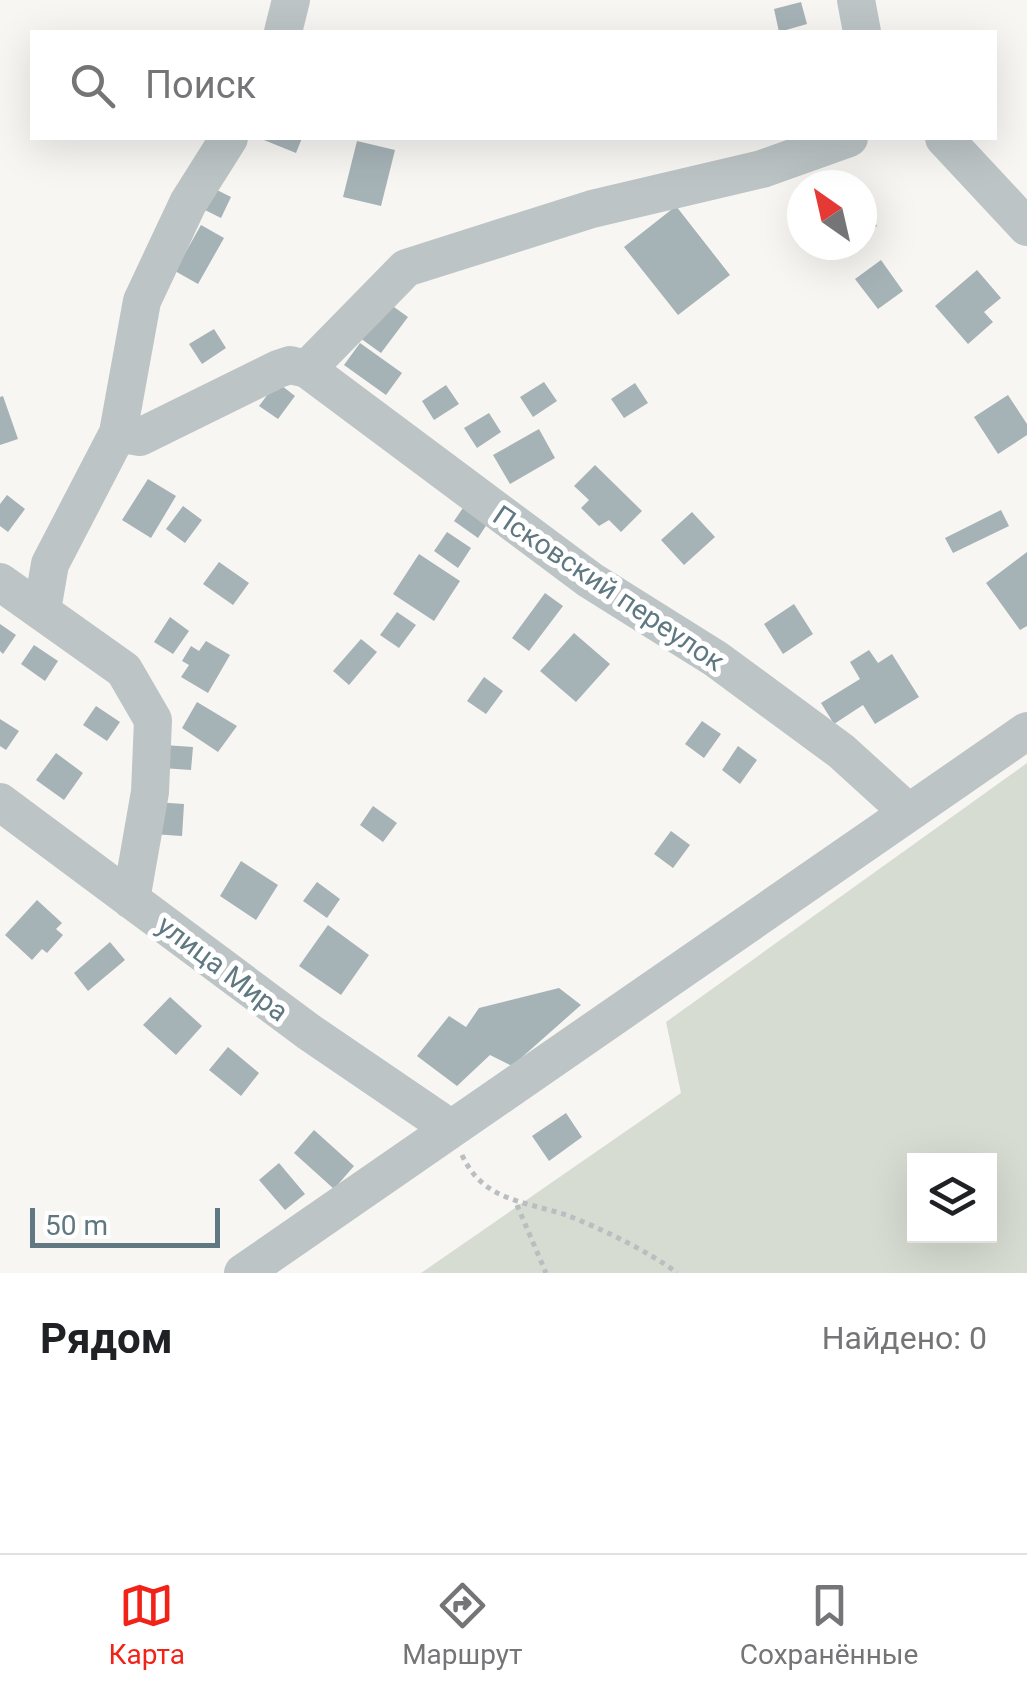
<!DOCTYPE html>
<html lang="ru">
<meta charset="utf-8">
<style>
:root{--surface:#fff;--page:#f6f6f6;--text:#202124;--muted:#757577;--line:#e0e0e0;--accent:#f12318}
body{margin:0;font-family:Roboto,sans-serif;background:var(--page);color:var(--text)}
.controls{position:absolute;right:30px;bottom:30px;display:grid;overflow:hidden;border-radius:0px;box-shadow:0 10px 40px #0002}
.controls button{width:90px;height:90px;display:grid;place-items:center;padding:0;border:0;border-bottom:2px solid var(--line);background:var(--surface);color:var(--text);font:50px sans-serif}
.compass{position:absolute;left:787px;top:170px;width:90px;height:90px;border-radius:50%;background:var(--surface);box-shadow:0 10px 40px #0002;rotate:326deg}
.scale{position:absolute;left:30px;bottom:25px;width:190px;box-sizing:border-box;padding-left:10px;border:5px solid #5f7881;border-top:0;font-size:28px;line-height:35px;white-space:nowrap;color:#5f7881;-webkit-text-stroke:8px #fff;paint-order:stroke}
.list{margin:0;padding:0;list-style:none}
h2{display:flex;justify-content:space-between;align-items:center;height:130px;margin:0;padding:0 40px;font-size:42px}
h2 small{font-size:32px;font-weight:400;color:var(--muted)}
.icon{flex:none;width:55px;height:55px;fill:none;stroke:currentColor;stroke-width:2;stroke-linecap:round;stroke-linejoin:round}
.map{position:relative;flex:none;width:1027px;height:1273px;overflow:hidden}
.search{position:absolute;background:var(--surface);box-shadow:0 10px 40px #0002;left:30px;right:30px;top:30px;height:110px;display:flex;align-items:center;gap:25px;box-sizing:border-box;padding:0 35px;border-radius:0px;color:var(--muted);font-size:38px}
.sheet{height:280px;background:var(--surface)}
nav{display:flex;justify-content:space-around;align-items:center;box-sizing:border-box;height:140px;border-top:2px solid var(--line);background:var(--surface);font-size:28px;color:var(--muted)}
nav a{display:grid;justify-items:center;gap:5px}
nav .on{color:var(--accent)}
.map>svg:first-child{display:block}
.green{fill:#d7dcd2;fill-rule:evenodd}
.building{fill:#a5b2b6}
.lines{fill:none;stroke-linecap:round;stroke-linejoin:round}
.path{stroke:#b9bec0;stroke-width:5;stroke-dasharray:5 5;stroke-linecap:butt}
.minor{stroke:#bcc4c6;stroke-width:38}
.labels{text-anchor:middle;stroke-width:10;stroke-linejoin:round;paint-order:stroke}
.street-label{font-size:28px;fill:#5f7881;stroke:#fff}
</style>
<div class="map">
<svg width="1027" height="1273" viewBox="0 0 1027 1273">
<rect width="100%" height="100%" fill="#f7f6f3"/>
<!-- green -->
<path class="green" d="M1027,763V1273H421L681,1093L666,1022ZM914,1160H990V1236H914Z"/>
<!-- building -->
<path class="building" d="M801,2L807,24L779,32L774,9Z
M259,138H302L296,153Z
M357,141L395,150L381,206L343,197Z
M205,184L231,197L221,218L195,205Z
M862,203L877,226L862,235Z
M676,206L730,275L678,315L624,247Z
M201,225L224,238L198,284L175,271Z
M881,260L903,291L878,309L855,279Z
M977,270L1001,298L984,312L993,322L968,344L935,306Z
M387,302L408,317L381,353L360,338Z
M214,329L226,348L202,364L189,344Z
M360,343L402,373L386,395L344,365Z
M277,382L295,396L278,419L259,406Z
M544,382L557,401L533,417L520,397Z
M635,383L648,403L624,418L611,399Z
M446,385L459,404L434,420L422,401Z
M1008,395L1027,424V435L998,454L974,417Z
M3,396L18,439L0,445V397Z
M489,413L501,432L477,448L464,428Z
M539,429L555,458L510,484L493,455Z
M595,465L642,511L621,532L609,520L599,526L581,508L589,500L574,486Z
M148,479L176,496L151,538L122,520Z
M7,495L25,509L8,532L0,526V504Z
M467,502L491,518L478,538L454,521Z
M183,506L202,520L185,543L166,529Z
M1001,510L1009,526L953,553L945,538Z
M692,512L715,537L684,565L661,540Z
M447,532L471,548L458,568L434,551Z
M1027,552V626L1020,630L986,583Z
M419,554L460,581L434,621L393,594Z
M219,562L249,583L233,605L203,584Z
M545,593L563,606L529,651L512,638Z
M794,604L813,634L783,654L764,624Z
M397,612L416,625L399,648L380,635Z
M170,617L189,631L173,654L154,642Z
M0,624L16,635L3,654L0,651Z
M574,633L610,664L576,702L540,671Z
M361,639L377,652L349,685L333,671Z
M206,641L230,655L208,693L181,677L189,665L182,661L191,646L199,651Z
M34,645L58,661L45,681L21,664Z
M869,650L878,663L892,654L919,697L875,724L863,705L834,724L821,703L860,679L850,662Z
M484,677L503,691L486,714L467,701Z
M197,702L237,726L218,752L182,728Z
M96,706L120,722L107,741L83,725Z
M0,719L19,731L6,750L0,746Z
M702,721L721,734L704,758L685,744Z
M164,745L193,747L191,770L162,768Z
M738,746L757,760L740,784L722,770Z
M56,753L83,773L64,800L36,780Z
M154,802L184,804L182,836L152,834Z
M373,806L397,823L383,842L360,825Z
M671,831L690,845L673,868L654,854Z
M241,861L278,885L256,920L220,896Z
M317,882L340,899L327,918L303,901Z
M37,900L62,923L56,929L63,935L47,953L42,949L32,960L5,935Z
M328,925L369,955L341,995L299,966Z
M110,942L125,960L88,991L74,973Z
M559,988L581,1005L512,1066L490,1055L457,1086L417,1056L449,1016L466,1027L479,1008Z
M170,997L202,1026L176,1055L143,1025Z
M228,1047L259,1073L241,1096L209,1070Z
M566,1113L582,1137L549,1161L532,1136Z
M314,1130L354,1166L334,1189L294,1153Z
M279,1163L305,1194L285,1210L259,1180Z"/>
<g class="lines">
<!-- path -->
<path class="path" d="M462,1155C483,1201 524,1201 566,1215C596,1226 652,1253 677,1273
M517,1205L546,1273"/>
<!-- minor -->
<path class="minor" d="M856,0L862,32
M283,32L291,0
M944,138L1027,227
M307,369L406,268L592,209L762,169L849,138
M118,433L140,437L278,369L290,365L307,369L590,580L716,659L841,751L907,811
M0,582L124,670L153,720L150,792L131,900
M42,610L50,564L118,433L142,301L188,203L229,138
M0,802L309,1032L450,1128
M243,1273L1027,731"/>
</g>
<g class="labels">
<!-- street labels -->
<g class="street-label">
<text transform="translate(609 588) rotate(34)" y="10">Псковский переулок</text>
<text transform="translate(223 968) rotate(37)" y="10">улица Мира</text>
</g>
</g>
</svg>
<div class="controls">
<button><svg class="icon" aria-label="layers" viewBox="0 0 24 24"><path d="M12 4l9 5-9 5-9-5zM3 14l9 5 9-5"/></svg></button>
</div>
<svg class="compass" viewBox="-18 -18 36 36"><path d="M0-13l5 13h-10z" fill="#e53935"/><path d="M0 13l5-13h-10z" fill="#757577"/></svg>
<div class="scale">50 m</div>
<div class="search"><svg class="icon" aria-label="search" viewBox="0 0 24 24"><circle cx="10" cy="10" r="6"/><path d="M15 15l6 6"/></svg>Поиск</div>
</div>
<section class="sheet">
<h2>Рядом<small>Найдено: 0</small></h2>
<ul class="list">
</ul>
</section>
<nav>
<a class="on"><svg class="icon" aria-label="map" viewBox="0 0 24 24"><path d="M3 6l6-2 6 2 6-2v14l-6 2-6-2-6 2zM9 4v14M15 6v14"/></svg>Карта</a>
<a><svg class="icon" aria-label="directions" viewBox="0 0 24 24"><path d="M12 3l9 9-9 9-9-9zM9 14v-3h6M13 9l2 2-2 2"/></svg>Маршрут</a>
<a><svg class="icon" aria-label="saved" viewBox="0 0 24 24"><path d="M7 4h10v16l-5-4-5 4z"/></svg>Сохранённые</a>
</nav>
